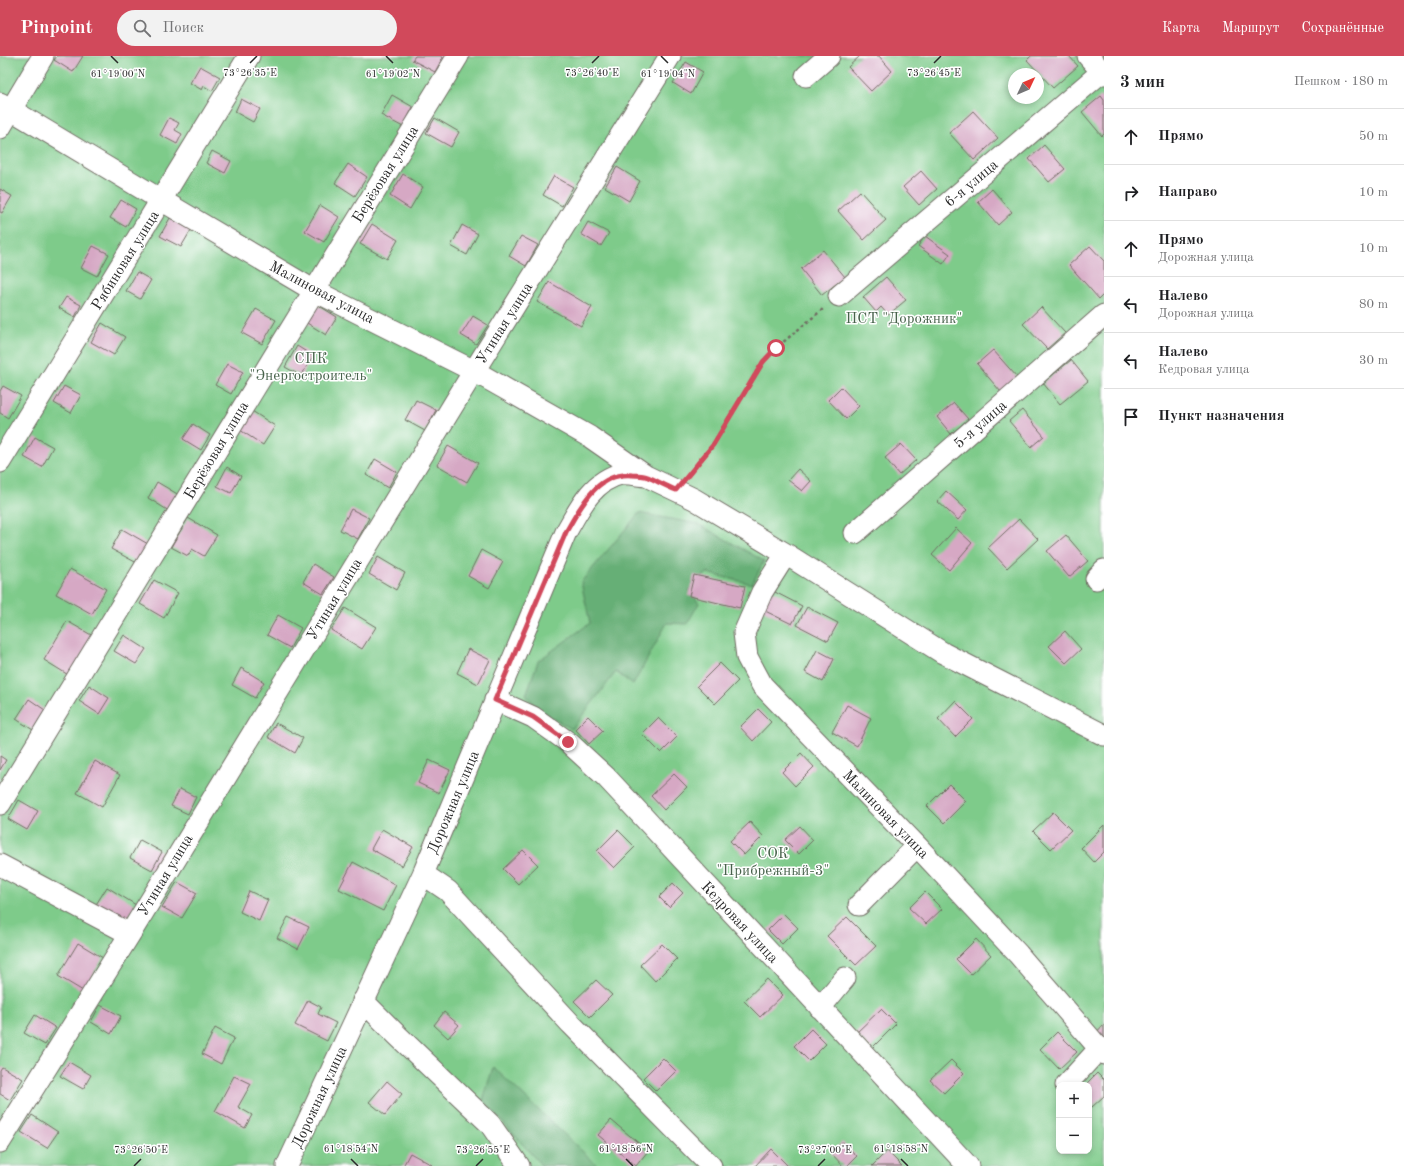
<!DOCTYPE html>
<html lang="ru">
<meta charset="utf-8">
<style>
:root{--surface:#fff;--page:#f2f2f2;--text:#202124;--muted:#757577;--line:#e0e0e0;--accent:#d1495b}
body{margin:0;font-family:"Old Standard TT",serif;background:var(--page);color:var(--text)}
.controls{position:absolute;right:12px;bottom:12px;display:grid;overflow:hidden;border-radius:8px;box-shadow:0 2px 6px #0003}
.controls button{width:36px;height:36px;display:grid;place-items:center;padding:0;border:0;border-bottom:1px solid var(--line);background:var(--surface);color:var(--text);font:20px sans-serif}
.compass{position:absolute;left:1008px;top:12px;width:36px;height:36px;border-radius:50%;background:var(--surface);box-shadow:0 2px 6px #0003;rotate:46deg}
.stop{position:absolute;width:12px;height:12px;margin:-9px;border:3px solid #d1495b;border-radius:50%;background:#fff}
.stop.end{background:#d1495b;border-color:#fff;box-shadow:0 1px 4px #0008}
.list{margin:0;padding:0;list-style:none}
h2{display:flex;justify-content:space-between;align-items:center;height:52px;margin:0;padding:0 16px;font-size:17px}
h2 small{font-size:13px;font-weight:400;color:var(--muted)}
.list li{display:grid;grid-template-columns:26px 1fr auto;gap:12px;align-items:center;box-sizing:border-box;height:56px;padding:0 16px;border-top:1px solid var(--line)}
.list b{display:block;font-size:15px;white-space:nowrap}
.list p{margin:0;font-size:13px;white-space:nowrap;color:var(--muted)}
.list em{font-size:13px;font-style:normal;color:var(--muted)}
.icon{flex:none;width:22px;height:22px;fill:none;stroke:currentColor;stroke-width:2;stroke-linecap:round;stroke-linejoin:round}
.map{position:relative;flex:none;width:1104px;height:1110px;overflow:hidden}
header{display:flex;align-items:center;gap:24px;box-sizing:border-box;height:56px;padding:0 20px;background:var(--accent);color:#fff}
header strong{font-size:19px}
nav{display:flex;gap:22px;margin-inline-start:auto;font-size:14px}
.search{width:280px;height:36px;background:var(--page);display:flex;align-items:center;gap:10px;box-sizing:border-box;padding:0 14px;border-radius:22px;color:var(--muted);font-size:15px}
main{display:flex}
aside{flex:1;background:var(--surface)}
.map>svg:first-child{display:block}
.green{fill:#7ecb8a;stroke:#547b5a;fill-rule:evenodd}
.forest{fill:#66af76;stroke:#486d50}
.building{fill:#d6a8c4}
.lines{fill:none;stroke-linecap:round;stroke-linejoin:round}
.minor-casing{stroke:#716c63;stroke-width:23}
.path{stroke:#716c63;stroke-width:2.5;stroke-dasharray:3 3;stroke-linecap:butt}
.minor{stroke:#fff;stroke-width:21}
.route{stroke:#d1495b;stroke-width:5}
.ticks{fill:none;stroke:#2b2b2b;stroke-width:1.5}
.labels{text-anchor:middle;stroke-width:3;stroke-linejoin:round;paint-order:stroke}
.street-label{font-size:15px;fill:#2b2b2b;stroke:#fff}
.park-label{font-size:15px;fill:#48634c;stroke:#fff}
.ticks-label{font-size:10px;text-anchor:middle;fill:#2b2b2b;stroke:#fff;stroke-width:3;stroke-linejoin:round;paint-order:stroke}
</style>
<header>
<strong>Pinpoint</strong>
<div class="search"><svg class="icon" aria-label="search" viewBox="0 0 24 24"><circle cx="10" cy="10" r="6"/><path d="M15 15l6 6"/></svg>Поиск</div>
<nav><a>Карта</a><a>Маршрут</a><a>Сохранённые</a></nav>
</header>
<main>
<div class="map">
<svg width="1104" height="1110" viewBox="0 0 1104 1110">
<rect width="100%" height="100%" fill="#fff"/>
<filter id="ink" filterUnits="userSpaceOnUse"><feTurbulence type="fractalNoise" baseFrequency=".025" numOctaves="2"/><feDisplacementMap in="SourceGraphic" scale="8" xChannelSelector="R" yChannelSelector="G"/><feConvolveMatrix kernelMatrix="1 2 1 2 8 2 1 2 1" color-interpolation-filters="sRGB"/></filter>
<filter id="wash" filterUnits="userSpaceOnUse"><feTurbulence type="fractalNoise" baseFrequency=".012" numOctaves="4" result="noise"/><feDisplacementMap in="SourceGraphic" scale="16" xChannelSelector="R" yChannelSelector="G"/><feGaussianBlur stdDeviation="0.9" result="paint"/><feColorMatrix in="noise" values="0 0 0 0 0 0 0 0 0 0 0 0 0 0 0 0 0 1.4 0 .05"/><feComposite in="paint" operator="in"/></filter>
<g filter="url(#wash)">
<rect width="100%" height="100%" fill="#f4e4cb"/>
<!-- green -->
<path class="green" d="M0,0H1104V1110H0ZM1014,18H1038V42H1014ZM1059,1029H1089V1095H1059Z"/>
<!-- forest -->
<path class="forest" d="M639,457L698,468L764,505L752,528L707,517L689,534L699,547L687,568L667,567L633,629L616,616L572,673L539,654L526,639L538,605L590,567L581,526Z
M493,1011L598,1110H542L483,1044Z"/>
<g id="blocks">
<!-- building -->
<path class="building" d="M57,0H83L73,16L54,4Z
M415,0H442L443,1L435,16L412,4Z
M860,0H879L892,15L871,35L848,11Z
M1031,0H1069L1078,10L1053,32L1027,4Z
M686,6L703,16L691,38L673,27Z
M200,10L220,21L212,35L204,30L202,34L190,27Z
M392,39L413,51L403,71L381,59Z
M1101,40L1104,44V78L1102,80L1082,56Z
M241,43L260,53L253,66L235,56Z
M973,55L998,82L974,104L949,77Z
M169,62L179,67L175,74L182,78L177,88L160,79Z
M435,62L459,76L451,91L426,77Z
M1044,89L1065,113L1049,126L1029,103Z
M212,95L231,105L225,117L206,107Z
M348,108L367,121L355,140L335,127Z
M617,111L640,125L629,145L605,131Z
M921,115L937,133L919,149L903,131Z
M403,118L423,131L410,153L390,140Z
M554,120L573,131L562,150L543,139Z
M0,133L12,140L2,157L0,156Z
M992,133L1012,156L998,169L978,146Z
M860,135L886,164L864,184L838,155Z
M121,144L136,153L126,171L110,162Z
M320,149L339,161L324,186L305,175Z
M170,162L191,174L181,191L160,180Z
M588,166L609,177L601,190L581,178Z
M372,168L398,184L387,203L360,188Z
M462,169L478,178L467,199L451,190Z
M521,180L538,189L526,210L509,200Z
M925,180L950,198L943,208L918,190Z
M93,190L109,198L97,220L81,212Z
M1090,190L1104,205V238L1099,243L1069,209Z
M823,194L845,221L822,239L801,213Z
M137,216L151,224L140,243L126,235Z
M886,221L906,244L888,259L881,251L876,256L863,241Z
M549,226L592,251L581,270L537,246Z
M66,241L81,249L75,261L59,252Z
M318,249L337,261L326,279L307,267Z
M1041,251L1065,277L1047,293L1023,268Z
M256,253L276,264L262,288L242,277Z
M473,260L488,269L476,288L461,279Z
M102,267L125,281L114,299L91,286Z
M297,290L313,300L301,320L285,311Z
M993,294L1017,321L1001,336L977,308Z
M1071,304L1088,325L1060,348L1043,327Z
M227,308L243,316L231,338L215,329Z
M3,330L21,340L8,362L0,357V335Z
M64,330L81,339L71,357L54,347Z
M841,331L859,350L846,363L828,344Z
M416,344L436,354L425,375L405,364Z
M954,347L968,363L951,378L937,361Z
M1022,354L1044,380L1031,391L1009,365Z
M252,355L275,370L263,389L240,374Z
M193,368L210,379L201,394L183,383Z
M35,381L53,391L42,411L24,401Z
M901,388L916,404L899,419L885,402Z
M448,390L478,407L467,426L437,409Z
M375,403L397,416L388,432L366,419Z
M227,411L241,420L231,437L217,430Z
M798,413L811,425L802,435L788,424Z
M157,426L179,439L169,455L148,442Z
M946,435L967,454L958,464L937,445Z
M351,453L369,462L358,483L340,474Z
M188,462L217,479L204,500L192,493L188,500L171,491Z
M1019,463L1038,483L1007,512L988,492Z
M956,472L972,487L949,514L932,499Z
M122,473L148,488L137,507L111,493Z
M1066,479L1088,505L1069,521L1047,495Z
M481,494L503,506L489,532L468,520Z
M378,501L405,517L396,534L369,518Z
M313,508L334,521L323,538L303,526Z
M70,513L106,533L92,558L56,538Z
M694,519L745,530L740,552L689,540Z
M154,524L178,537L164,562L140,548Z
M771,534L802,550L792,568L761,553Z
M807,551L838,567L828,585L797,569Z
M345,552L376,571L362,593L331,574Z
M278,559L301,572L290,592L267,579Z
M67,565L93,580L70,620L44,604Z
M1065,575L1081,593L1066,607L1049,590Z
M124,579L146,593L136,608L114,595Z
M468,593L490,604L478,628L457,617Z
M817,594L834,603L823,626L805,616Z
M720,607L738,625L715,648L697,630Z
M241,612L264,626L255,642L232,629Z
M89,629L109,642L99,658L79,645Z
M29,643L45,654L33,674L16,663Z
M955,645L973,663L955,681L938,663Z
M847,649L871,662L857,690L832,676Z
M758,653L771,666L753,685L740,671Z
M588,660L603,675L589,688L575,673Z
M658,662L677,681L661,697L642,678Z
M276,667L303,682L295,697L268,681Z
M801,697L814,711L795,730L782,716Z
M0,700L6,704L0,714Z
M429,704L450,714L439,737L418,727Z
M95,705L120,719L102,751L77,737Z
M674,718L687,731L664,754L651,740Z
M949,728L966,745L944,767L927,750Z
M180,733L196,741L188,758L171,750Z
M19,744L38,755L27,774L8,763Z
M1053,756L1071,774L1051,793L1033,775Z
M750,766L763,780L744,799L730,785Z
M1104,769V796L1094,806L1081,792Z
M800,770L813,784L799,798L785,784Z
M382,773L413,791L402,810L371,793Z
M618,774L635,791L614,812L597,795Z
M140,784L162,796L152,814L130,802Z
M523,794L538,809L518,828L503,813Z
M353,806L396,829L383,855L339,833Z
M177,826L197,837L182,862L162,851Z
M673,827L683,837L669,851L659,841Z
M107,831L136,849L124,868L95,850Z
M249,835L268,844L259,865L240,856Z
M925,836L942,853L926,868L909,852Z
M784,858L798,872L782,888L768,874Z
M288,861L309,871L298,893L277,882Z
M847,861L876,890L856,909L827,880Z
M976,883L991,899L971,918L956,903Z
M78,887L103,902L83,935L58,920Z
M662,888L677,903L655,925L640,909Z
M767,923L783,939L760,961L744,945Z
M596,924L612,939L590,961L574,945Z
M308,944L321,951L318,958L336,967L327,985L295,969Z
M100,949L121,960L111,978L91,966Z
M881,953L896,968L871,993L855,978Z
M444,956L459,969L448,982L434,969Z
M35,959L56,972L45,989L24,977Z
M1104,968V989L1094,979Z
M215,972L234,982L221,1008L202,998Z
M811,973L826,988L809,1005L794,990Z
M1057,976L1077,996L1059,1013L1040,993Z
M663,1002L676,1015L656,1035L643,1022Z
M951,1004L964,1017L944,1037L930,1024Z
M69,1006L91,1019L83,1033L60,1020Z
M2,1011L23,1023L10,1044L0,1038V1014Z
M1097,1017L1104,1024V1040L1092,1051L1089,1049V1029H1085Z
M234,1020L251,1028L238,1051L252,1059L245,1072L215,1055Z
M387,1025L402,1038L385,1059L369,1046Z
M32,1059L58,1076L47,1092L21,1076Z
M611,1064L648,1095L636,1110L598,1079Z
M842,1086L857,1100L847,1110H843L831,1097Z
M771,1093L788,1110H755Z
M887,1095L902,1110H872Z
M410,1097L432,1109L431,1110H403Z"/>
</g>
</g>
<g filter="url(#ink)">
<use href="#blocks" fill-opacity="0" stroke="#716c63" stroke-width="1"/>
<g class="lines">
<defs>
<path id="minor" d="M1088,0L1104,18
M806,20L829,0
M0,47L161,144L313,234L474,315L590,381L646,420L694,443L786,498L943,597L1104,679
M0,72L43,0
M839,240L1104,14
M0,406L161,144L249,0
M855,477L1104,259
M786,498L762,536L744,577L747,601L762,629L917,790L1018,898L1104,998
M1096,523L1104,514
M495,644L533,661L568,686L606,721L968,1110
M0,748L458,0
M0,809L130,878
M423,818L448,835L571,968L711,1110
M859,849L917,790
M363,945L397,979L490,1068L519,1110
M820,952L845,922
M1066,1029L1099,993
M0,1086L130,878L474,315L670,0
M287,1110L423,818L566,476C579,453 593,424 621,418C628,417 639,420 646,420"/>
</defs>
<!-- minor casing -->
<use href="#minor" class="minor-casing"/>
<!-- path -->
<path class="path" d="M690,417L713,389L763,306L776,292L823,253"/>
<!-- minor -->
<use href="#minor" class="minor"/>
</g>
</g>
<g class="lines" filter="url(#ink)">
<!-- route -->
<path class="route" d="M568,686L533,661L495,644L566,476C581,450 597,416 632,419C637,419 643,419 648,421C657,425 666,430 676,434L713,389L763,306L776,292"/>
</g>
<!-- ticks -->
<path class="ticks" d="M111,0L118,7M386,0L393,7M661,0L668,7M250,7L257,0M592,7L599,0M934,7L941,0M351,1103L358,1110M626,1103L633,1110M901,1103L908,1110M134,1110L141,1103M476,1110L483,1103M818,1110L825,1103"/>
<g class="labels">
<!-- street labels -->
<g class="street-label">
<text transform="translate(385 118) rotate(-58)" y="5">Берёзовая улица</text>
<text transform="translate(971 127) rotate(-40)" y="5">6-я улица</text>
<text transform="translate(125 204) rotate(-58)" y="5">Рябиновая улица</text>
<text transform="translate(322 236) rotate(28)" y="5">Малиновая улица</text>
<text transform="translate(504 267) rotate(-58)" y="5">Утиная улица</text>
<text transform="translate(980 368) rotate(-41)" y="5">5-я улица</text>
<text transform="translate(216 394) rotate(-59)" y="5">Берёзовая улица</text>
<text transform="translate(334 543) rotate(-59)" y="5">Утиная улица</text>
<text transform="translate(453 746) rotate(-67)" y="5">Дорожная улица</text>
<text transform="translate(886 758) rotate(46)" y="5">Малиновая улица</text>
<text transform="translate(165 819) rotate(-59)" y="5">Утиная улица</text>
<text transform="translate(740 866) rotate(47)" y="5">Кедровая улица</text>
<text transform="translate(319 1041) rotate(-65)" y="5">Дорожная улица</text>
</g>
<!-- park labels -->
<g class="park-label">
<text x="904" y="267">ПСТ "Дорожник"</text>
<text x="311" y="307">СПК<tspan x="311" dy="17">"Энергостроитель"</tspan></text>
<text x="773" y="802">СОК<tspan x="773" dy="17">"Прибрежный-3"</tspan></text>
</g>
</g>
<g class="ticks-label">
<text x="250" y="20">73°26'35"E</text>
<text x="592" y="20">73°26'40"E</text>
<text x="934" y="20">73°26'45"E</text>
<text x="118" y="21">61°19'00"N</text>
<text x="393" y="21">61°19'02"N</text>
<text x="668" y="21">61°19'04"N</text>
<text x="351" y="1096">61°18'54"N</text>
<text x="626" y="1096">61°18'56"N</text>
<text x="901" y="1096">61°18'58"N</text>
<text x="141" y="1097">73°26'50"E</text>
<text x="483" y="1097">73°26'55"E</text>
<text x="825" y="1097">73°27'00"E</text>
</g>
</svg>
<div class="controls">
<button>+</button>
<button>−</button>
</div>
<svg class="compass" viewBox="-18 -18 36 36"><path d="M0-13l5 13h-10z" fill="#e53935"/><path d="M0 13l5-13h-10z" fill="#757577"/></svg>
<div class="stop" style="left:776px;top:292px"></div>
<div class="stop end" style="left:568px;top:686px"></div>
</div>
<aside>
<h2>3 мин<small>Пешком · 180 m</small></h2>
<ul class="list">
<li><svg class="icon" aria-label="ahead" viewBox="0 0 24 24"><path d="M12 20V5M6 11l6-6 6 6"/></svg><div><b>Прямо</b></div><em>50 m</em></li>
<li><svg class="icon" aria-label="right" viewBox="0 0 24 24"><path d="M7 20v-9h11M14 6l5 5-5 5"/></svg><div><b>Направо</b></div><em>10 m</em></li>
<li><svg class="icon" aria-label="ahead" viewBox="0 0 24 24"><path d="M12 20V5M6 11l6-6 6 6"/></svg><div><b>Прямо</b><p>Дорожная улица</p></div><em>10 m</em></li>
<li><svg class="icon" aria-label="left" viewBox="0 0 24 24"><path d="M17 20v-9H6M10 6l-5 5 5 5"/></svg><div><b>Налево</b><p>Дорожная улица</p></div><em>80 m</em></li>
<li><svg class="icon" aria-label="left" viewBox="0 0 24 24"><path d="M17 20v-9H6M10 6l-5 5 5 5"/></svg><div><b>Налево</b><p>Кедровая улица</p></div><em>30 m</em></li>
<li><svg class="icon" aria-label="arrive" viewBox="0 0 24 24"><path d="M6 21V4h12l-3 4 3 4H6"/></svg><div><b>Пункт назначения</b></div></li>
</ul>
</aside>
</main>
